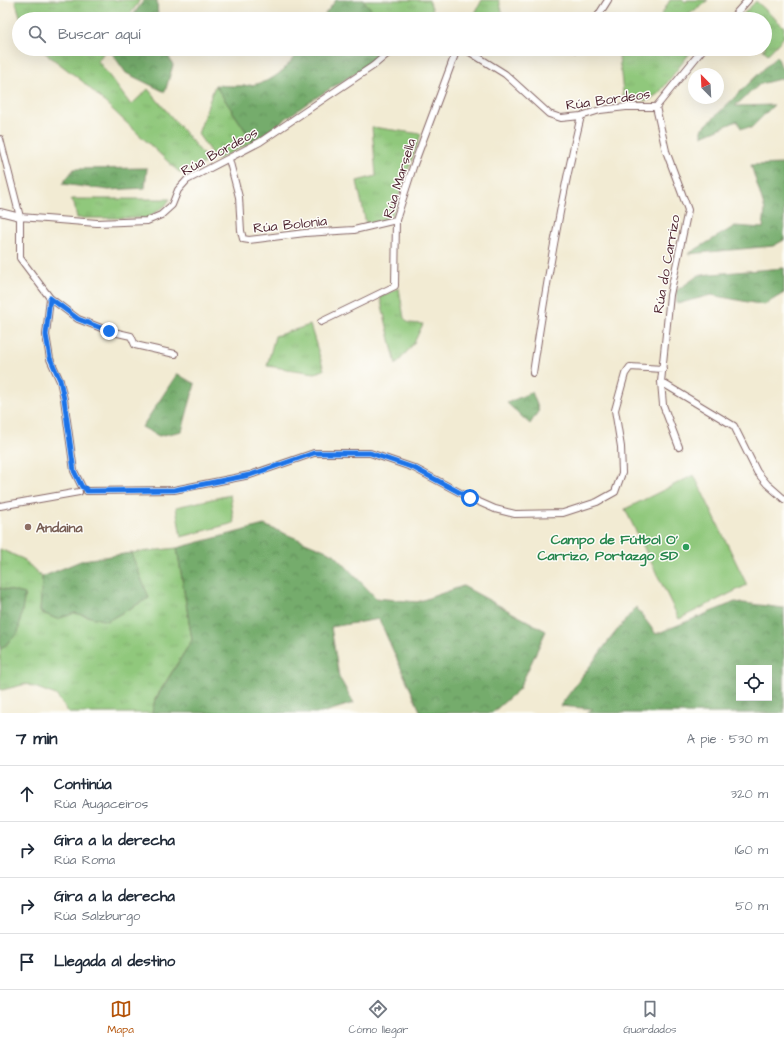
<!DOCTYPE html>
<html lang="es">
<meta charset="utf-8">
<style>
:root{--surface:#fff;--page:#f2f2f3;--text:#1f2937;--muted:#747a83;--line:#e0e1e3;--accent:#b45309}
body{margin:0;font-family:"Architects Daughter",sans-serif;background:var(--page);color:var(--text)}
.controls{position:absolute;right:12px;bottom:12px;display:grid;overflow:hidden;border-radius:0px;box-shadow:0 4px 16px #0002}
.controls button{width:36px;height:36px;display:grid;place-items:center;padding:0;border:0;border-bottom:1px solid var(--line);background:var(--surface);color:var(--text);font:20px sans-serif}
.compass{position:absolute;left:688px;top:68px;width:36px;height:36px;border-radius:50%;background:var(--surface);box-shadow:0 4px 16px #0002;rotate:336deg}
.stop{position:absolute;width:12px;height:12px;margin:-9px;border:3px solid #1a73e8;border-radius:50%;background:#fff}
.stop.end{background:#1a73e8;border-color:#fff;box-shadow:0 1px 4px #0008}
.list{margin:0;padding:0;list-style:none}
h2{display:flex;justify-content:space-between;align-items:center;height:52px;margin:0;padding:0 16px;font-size:17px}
h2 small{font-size:13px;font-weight:400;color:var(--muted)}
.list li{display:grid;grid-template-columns:26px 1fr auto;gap:12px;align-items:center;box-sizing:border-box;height:56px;padding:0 16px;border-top:1px solid var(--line)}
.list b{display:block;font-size:15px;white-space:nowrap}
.list p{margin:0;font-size:13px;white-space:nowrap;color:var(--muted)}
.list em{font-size:13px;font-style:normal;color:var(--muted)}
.icon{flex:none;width:22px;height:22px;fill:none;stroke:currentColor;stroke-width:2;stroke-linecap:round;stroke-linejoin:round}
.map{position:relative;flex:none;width:784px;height:713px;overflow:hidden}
.search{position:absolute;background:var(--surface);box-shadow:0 4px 16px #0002;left:12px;right:12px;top:12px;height:44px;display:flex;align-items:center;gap:10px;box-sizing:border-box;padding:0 14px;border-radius:22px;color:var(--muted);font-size:15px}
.sheet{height:276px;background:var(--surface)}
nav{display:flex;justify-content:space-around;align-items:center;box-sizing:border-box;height:56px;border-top:1px solid var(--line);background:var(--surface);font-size:11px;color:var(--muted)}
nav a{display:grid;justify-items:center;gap:2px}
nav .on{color:var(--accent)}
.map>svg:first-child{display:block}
.grass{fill:url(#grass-tufts);stroke:#6d7454}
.forest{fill:url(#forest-crowns);stroke:#5f664c;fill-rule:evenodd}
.green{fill:#90c87c;stroke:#6d7454}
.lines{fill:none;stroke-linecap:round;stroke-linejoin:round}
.minor-casing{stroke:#856666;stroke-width:8}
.minor{stroke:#fff;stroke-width:6}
.route{stroke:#1a73e8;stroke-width:5}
.education-dot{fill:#8d6e63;stroke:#fdfcf7;stroke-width:1.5}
.leisure-dot{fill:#2e9e5b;stroke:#fdfcf7;stroke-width:1.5}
.labels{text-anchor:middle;stroke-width:3;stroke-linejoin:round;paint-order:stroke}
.street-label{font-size:14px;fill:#4a1f2b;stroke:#fdfcf7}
.education-label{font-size:14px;font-weight:bold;fill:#785e54;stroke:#fdfcf7;text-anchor:start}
.leisure-label{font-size:14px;font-weight:bold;fill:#27864d;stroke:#fdfcf7;text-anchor:end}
</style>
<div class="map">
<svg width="784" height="713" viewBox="0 0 784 713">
<defs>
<pattern id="grass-tufts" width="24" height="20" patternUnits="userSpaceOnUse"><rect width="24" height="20" fill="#90c87c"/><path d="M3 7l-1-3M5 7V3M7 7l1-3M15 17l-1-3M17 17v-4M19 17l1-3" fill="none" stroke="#7eab6b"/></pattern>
<pattern id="forest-crowns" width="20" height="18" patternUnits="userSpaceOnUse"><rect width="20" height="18" fill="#74ac6c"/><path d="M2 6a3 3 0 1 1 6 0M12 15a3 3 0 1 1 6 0" fill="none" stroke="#618b59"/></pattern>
</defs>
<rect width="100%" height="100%" fill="#fdfcf7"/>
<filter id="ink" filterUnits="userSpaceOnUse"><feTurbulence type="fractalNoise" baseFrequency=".025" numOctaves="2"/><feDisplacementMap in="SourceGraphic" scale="8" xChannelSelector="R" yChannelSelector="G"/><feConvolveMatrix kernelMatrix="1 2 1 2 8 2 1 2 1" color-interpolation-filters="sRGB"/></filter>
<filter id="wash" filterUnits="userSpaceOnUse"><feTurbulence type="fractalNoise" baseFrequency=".012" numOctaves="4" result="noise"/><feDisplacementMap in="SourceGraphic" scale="16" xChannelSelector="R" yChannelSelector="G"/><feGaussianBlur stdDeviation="0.9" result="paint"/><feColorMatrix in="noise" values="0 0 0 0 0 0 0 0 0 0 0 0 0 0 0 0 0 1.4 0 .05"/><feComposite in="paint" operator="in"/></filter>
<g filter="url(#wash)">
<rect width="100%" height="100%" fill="#f2ebd3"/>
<!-- grass -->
<path class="grass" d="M15,0H140L127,19H21Z
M363,0H429L436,19H380Z
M482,0H499L504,19H472Z
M670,0H683L686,2L687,0H708L683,19H659Z
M756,1L784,27V37L768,54L762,49H765V19H739Z
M40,49H106L98,61L131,105L148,89L206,158V162L185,173L179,172L82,81Z
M642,49H693L659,93L649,100L624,101L619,57L639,51Z
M215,85L253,142L216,160L198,134Z
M372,127L421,134L393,213L389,219L366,224L357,181L376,176Z
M71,199H170L165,206L147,218H77L74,203Z
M399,288L404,318L409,323L423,324L414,343L396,365L380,297Z
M310,325L324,370L315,373L267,366L275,336Z
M177,548L192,640L155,699L152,713H69L56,695L26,684L2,690L0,689V650L18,633L25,594L0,588V549L23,559L42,577L40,612L57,619L75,613L107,621L149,598L131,553Z"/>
<!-- forest -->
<path class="forest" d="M144,0H157L158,19H130Z
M336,0H363L380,19H321Z
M109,49H165L173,65L165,92L126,73Z
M299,49H387L362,69L309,102L253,142L215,85C241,87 267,88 286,67C291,62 295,55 299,49Z
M777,56L784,74V78L760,84L735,106L774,105L751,128H741L737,121L702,136V129Z
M784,164V240L773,246L688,254L735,226L763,228L765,210L751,165Z
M147,168L145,188L109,190L62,184L74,169Z
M784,268V293L764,305L711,295L677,304L676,291L699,275Z
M177,374L195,384L182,431L159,436L142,427Z
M532,392L539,410L530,424L507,403Z
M264,525L334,554L376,598L417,602L463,586L546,631L519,689L492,713H421L379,619L331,627L339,677L354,703L321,713H152L155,700L192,640L177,548Z
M131,553L149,598L107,621L75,613L57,619L40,612L42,577L83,560Z
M0,588L25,594L18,633L0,650Z
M735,602L784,608V713H586L593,709L560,706L610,639L636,607L656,634ZM739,668H769V698H739Z"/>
<!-- green -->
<path class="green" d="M694,475L747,585L679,619L625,509Z
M230,495L234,523L181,537L176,507Z"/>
</g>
<g filter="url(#ink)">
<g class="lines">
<defs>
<path id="minor" d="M596,19L608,0
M731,19L748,0
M465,49L505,74L549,114L561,118L581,116L600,110L626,107H656L703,49
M578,50V49
M656,107L666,151L688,210L670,295L661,382L663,405L679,447
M0,139L20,217V258L50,298L46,335L50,359L60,381L64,399L74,471L82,487
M229,159L239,197L241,231L243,239L249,240L305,233L354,230L396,220
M0,212L20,217L97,223L147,221L161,215L172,205L178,190L187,180L260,142L328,96L373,66L393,49
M50,298L78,319L109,331L131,336L135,345L175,354
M321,322L395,286L396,220L413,167L457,49
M533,373C546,287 560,201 581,116
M661,382L734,426L757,472L767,484L784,499
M87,491L174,490L250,475L314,453H370L414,468L470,498L495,509L515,514L563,513L597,502L615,492L622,473L621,447L615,410L625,374L630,367L663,369
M0,506L79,492"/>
</defs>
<!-- minor casing -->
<use href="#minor" class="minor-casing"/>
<!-- minor -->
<use href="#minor" class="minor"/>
</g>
</g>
<g class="lines" filter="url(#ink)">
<!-- route -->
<path class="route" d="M109,331L78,319L50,298L46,335L50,358L60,380L64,399L74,471L82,487L85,488L87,491L174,490L250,475L314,453H370L414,468L470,498"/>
</g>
<!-- markers -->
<circle class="education-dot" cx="28" cy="527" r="4"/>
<circle class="leisure-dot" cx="686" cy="547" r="4"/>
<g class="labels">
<!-- street labels -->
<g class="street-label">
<text transform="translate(608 99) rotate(-8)" y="5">Rúa Bordeos</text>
<text transform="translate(219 151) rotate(-29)" y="5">Rúa Bordeos</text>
<text transform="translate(399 178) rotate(-73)" y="5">Rúa Marsella</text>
<text transform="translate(290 224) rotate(-6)" y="5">Rúa Bolonia</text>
<text transform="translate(666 264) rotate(-80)" y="5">Rúa do Carrizo</text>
</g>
<!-- education labels -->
<g class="education-label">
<text x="36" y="532">Andaina</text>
</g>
<!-- leisure labels -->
<g class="leisure-label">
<text x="678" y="544">Campo de Fútbol O'<tspan x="678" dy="16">Carrizo, Portazgo SD</tspan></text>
</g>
</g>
</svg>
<div class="controls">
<button><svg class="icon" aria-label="locate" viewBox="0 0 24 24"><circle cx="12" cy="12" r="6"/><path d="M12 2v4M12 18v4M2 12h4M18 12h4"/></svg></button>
</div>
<svg class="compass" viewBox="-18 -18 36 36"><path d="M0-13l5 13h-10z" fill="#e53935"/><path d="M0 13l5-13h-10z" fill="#747a83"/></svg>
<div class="stop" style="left:470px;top:498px"></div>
<div class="stop end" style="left:109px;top:331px"></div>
<div class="search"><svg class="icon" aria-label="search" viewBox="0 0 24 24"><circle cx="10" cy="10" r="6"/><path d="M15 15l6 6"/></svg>Buscar aquí</div>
</div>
<section class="sheet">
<h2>7 min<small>A pie · 530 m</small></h2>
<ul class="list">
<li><svg class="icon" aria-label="ahead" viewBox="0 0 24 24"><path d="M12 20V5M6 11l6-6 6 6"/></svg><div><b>Continúa</b><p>Rúa Augaceiros</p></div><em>320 m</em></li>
<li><svg class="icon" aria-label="right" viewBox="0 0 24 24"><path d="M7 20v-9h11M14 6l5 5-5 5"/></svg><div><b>Gira a la derecha</b><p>Rúa Roma</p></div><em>160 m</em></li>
<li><svg class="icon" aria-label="right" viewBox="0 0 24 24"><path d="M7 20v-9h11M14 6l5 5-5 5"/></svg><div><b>Gira a la derecha</b><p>Rúa Salzburgo</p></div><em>50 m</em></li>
<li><svg class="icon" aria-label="arrive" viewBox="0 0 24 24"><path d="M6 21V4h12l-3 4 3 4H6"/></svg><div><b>Llegada al destino</b></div></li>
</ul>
</section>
<nav>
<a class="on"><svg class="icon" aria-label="map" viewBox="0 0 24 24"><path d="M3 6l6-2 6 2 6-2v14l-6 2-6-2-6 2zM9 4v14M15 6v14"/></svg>Mapa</a>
<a><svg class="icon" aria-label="directions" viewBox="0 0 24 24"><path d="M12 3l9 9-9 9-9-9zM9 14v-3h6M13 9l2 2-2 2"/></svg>Cómo llegar</a>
<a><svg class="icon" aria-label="saved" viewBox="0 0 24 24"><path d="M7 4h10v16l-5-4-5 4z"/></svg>Guardados</a>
</nav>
